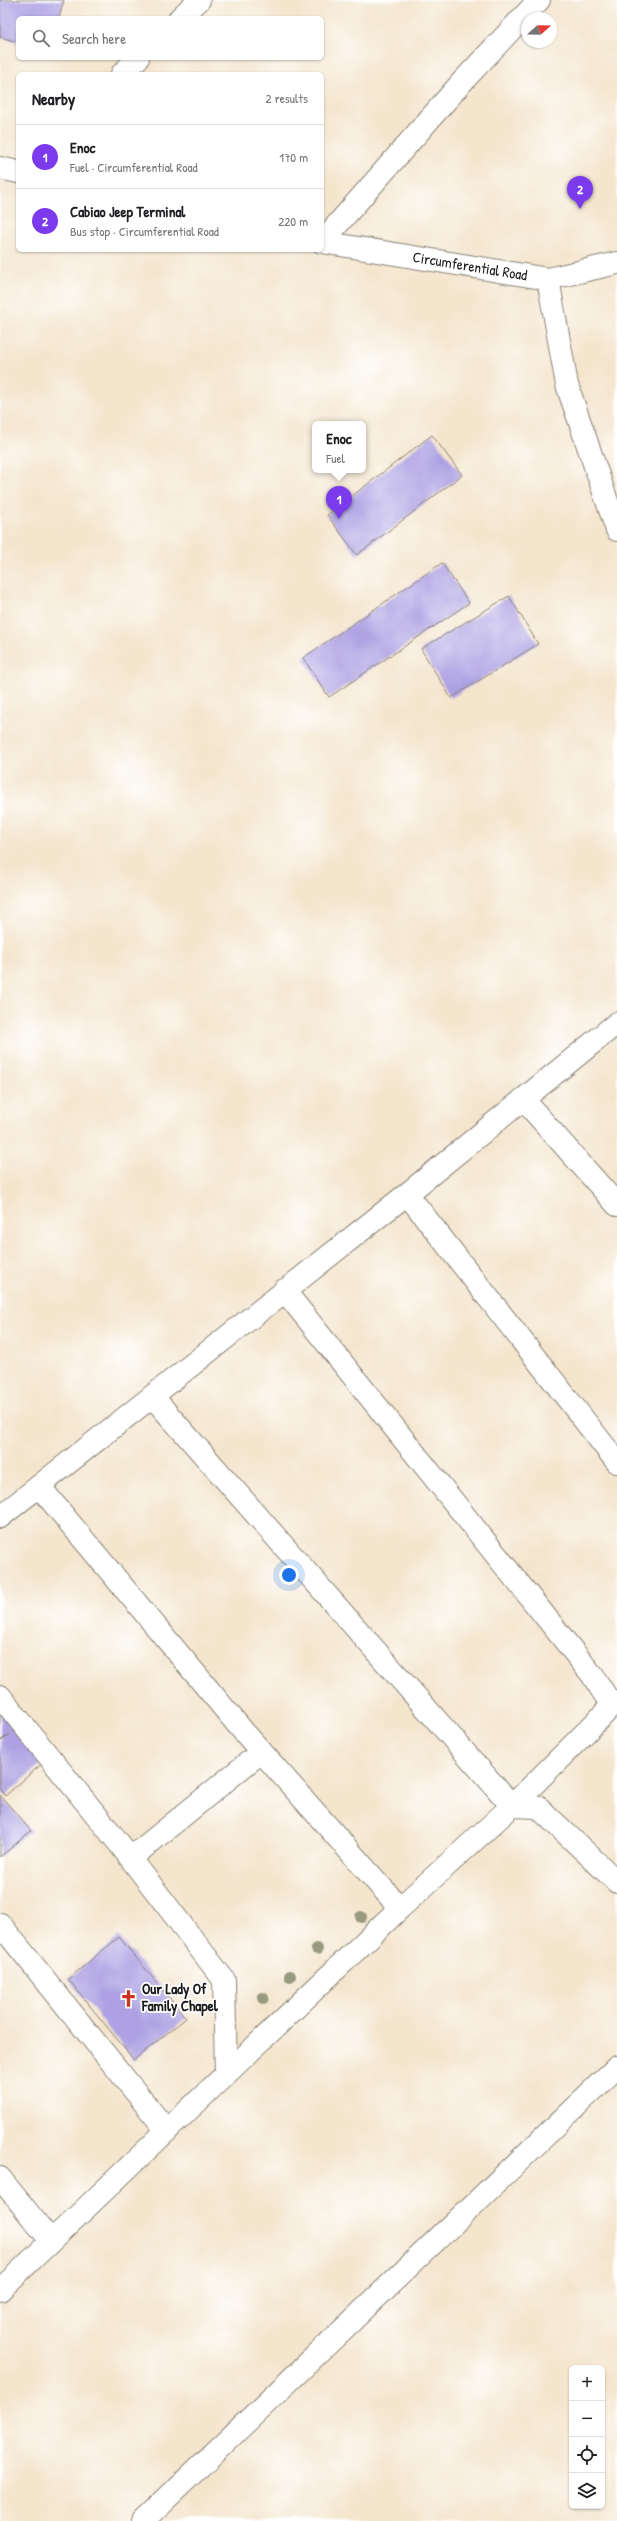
<!DOCTYPE html>
<meta charset="utf-8">
<style>
:root{--surface:#fff;--page:#f6f6f6;--text:#202124;--muted:#757577;--line:#e0e0e0;--accent:#7c3aed}
body{margin:0;font-family:"Patrick Hand",sans-serif;background:var(--page);color:var(--text)}
.controls{position:absolute;right:12px;bottom:12px;display:grid;overflow:hidden;border-radius:6px;box-shadow:0 1px 3px #0004}
.controls button{width:36px;height:36px;display:grid;place-items:center;padding:0;border:0;border-bottom:1px solid var(--line);background:var(--surface);color:var(--text);font:20px sans-serif}
.compass{position:absolute;left:521px;top:12px;width:36px;height:36px;border-radius:50%;background:var(--surface);box-shadow:0 1px 3px #0004;rotate:70deg}
.you{position:absolute;left:289px;top:1575px;width:14px;height:14px;margin:-10px;border:3px solid #fff;border-radius:50%;background:#1a73e8;box-shadow:0 0 0 6px #1a73e833}
.badge{display:grid;place-items:center;width:26px;height:26px;border-radius:50%;background:var(--accent);color:#fff;font-size:13px;font-weight:700}
.pin{position:absolute;translate:-50% -33px;filter:drop-shadow(0 1px 2px #0008)}
.pin::after{content:'';position:absolute;top:21px;width:14px;height:12px;background:inherit;clip-path:polygon(0 0,100% 0,50% 100%)}
.popup{position:absolute;left:312px;top:421px;width:54px;height:52px;box-sizing:border-box;display:grid;place-content:center;border-radius:6px;background:var(--surface);filter:drop-shadow(0 1px 3px #0005);font-size:13px;white-space:nowrap;color:var(--muted)}
.popup b{font-size:15px;color:var(--text)}
.popup::after{content:'';position:absolute;left:50%;top:100%;margin-left:-8px;border:8px solid transparent;border-top-color:var(--surface)}
.list{margin:0;padding:0;list-style:none}
h2{display:flex;justify-content:space-between;align-items:center;height:52px;margin:0;padding:0 16px;font-size:17px}
h2 small{font-size:13px;font-weight:400;color:var(--muted)}
.list li{display:grid;grid-template-columns:26px 1fr auto;gap:12px;align-items:center;box-sizing:border-box;height:64px;padding:0 16px;border-top:1px solid var(--line)}
.list b{display:block;font-size:15px;white-space:nowrap}
.list p{margin:0;font-size:13px;white-space:nowrap;color:var(--muted)}
.list em{font-size:13px;font-style:normal;color:var(--muted)}
.icon{flex:none;width:22px;height:22px;fill:none;stroke:currentColor;stroke-width:2;stroke-linecap:round;stroke-linejoin:round}
.map{position:relative;flex:none;width:617px;height:2521px;overflow:hidden}
.search{position:absolute;background:var(--surface);box-shadow:0 1px 3px #0004;left:16px;top:16px;width:308px;height:44px;display:flex;align-items:center;gap:10px;box-sizing:border-box;padding:0 14px;border-radius:6px;color:var(--muted);font-size:15px}
.panel{position:absolute;background:var(--surface);box-shadow:0 1px 3px #0004;left:16px;top:72px;width:308px;height:180px;border-radius:6px}
.map>svg:first-child{display:block}
.building{fill:#ada1e3}
.lines{fill:none;stroke-linecap:round;stroke-linejoin:round}
.street-casing{stroke:#888074;stroke-width:24}
.secondary-casing{stroke:#888074;stroke-width:24}
.street{stroke:#fff;stroke-width:22}
.secondary{stroke:#fff;stroke-width:22}
.tree{fill:#989a7f}
.labels{text-anchor:middle;stroke-width:3.5;stroke-linejoin:round;paint-order:stroke}
.street-label{font-size:15px;fill:#1c1c1c;stroke:#fff}
.poi-label{font-size:15px;font-weight:bold;fill:#1c1c1c;stroke:#fff;text-anchor:start}
</style>
<div class="map">
<svg width="617" height="2521" viewBox="0 0 617 2521">
<rect width="100%" height="100%" fill="#fff"/>
<filter id="ink" filterUnits="userSpaceOnUse"><feTurbulence type="fractalNoise" baseFrequency=".025" numOctaves="2"/><feDisplacementMap in="SourceGraphic" scale="8" xChannelSelector="R" yChannelSelector="G"/><feConvolveMatrix kernelMatrix="1 2 1 2 8 2 1 2 1" color-interpolation-filters="sRGB"/></filter>
<filter id="wash" filterUnits="userSpaceOnUse"><feTurbulence type="fractalNoise" baseFrequency=".012" numOctaves="4" result="noise"/><feDisplacementMap in="SourceGraphic" scale="16" xChannelSelector="R" yChannelSelector="G"/><feGaussianBlur stdDeviation="0.9" result="paint"/><feColorMatrix in="noise" values="0 0 0 0 0 0 0 0 0 0 0 0 0 0 0 0 0 1.4 0 .05"/><feComposite in="paint" operator="in"/></filter>
<g filter="url(#wash)">
<rect width="100%" height="100%" fill="#f4e5cd"/>
<g id="blocks">
<!-- building -->
<path class="building" d="M0,0H64L59,18H18V42L0,37Z
M432,435L462,475L357,555L327,515Z
M442,563L469,603L329,697L303,658Z
M509,596L538,644L451,698L421,649Z
M0,1708L45,1761L5,1796L0,1790V1742L10,1734L0,1741Z
M0,1795L31,1831L0,1857Z
M119,1937L186,2018L134,2060L68,1979Z"/>
</g>
</g>
<g filter="url(#ink)">
<use href="#blocks" fill-opacity="0" stroke="#888074" stroke-width="1"/>
<g class="lines">
<defs>
<path id="street" d="M180,18L199,0
M122,74L138,58
M322,242L462,82L539,0
M523,1099L617,1205
M407,1194L617,1462
M284,1290L593,1676L612,1706
M152,1396L512,1806L538,1807L617,1882
M39,1486L243,1731L400,1908
M0,1517L407,1194L617,1023
M0,1696L118,1842L224,1980L226,2073
M131,1858L261,1752
M0,1924L167,2131
M0,2178L51,2241
M0,2290L400,1908L512,1806L617,1701
M143,2521L617,2067"/>
<g id="secondary">
<path d="M0,168L18,172"/>
<path id="s1" d="M322,242L548,279L617,263"/>
<path d="M548,279L567,385L617,530"/>
</g>
</defs>
<!-- street casing -->
<use href="#street" class="street-casing"/>
<!-- secondary casing -->
<use href="#secondary" class="secondary-casing"/>
<!-- street -->
<use href="#street" class="street"/>
<!-- secondary -->
<use href="#secondary" class="secondary"/>
</g>
<!-- trees -->
<g class="tree">
<circle cx="361" cy="1917" r="6"/>
<circle cx="317" cy="1949" r="6"/>
<circle cx="290" cy="1976" r="6"/>
<circle cx="263" cy="1998" r="6"/>
</g>
</g>
<!-- icons -->
<defs>
<symbol id="church-bare" viewBox="-9 -9 18 18"><path d="M-1.2-6h2.4v3.5h3.3v2.4h-3.3V6h-2.4V-.1h-3.3v-2.4h3.3Z" fill="#c8321e" stroke="#fff" stroke-width="2.5" paint-order="stroke"/></symbol>
</defs>
<g fill-rule="evenodd">
<use href="#church-bare" x="116" y="1986" width="25" height="25"/>
</g>
<g class="labels">
<!-- street labels -->
<g class="street-label">
<text dy="5" stroke="none"><textPath href="#s1" startOffset="150">Circumferential Road</textPath></text>
</g>
<!-- poi labels -->
<g class="poi-label">
<text x="142" y="1994">Our Lady Of<tspan x="142" dy="17">Family Chapel</tspan></text>
</g>
</g>
</svg>
<div class="controls">
<button>+</button>
<button>−</button>
<button><svg class="icon" aria-label="locate" viewBox="0 0 24 24"><circle cx="12" cy="12" r="6"/><path d="M12 2v4M12 18v4M2 12h4M18 12h4"/></svg></button>
<button><svg class="icon" aria-label="layers" viewBox="0 0 24 24"><path d="M12 4l9 5-9 5-9-5zM3 14l9 5 9-5"/></svg></button>
</div>
<svg class="compass" viewBox="-18 -18 36 36"><path d="M0-13l5 13h-10z" fill="#e53935"/><path d="M0 13l5-13h-10z" fill="#757577"/></svg>
<div class="you"></div>
<div class="pin badge" style="left:339px;top:519px">1</div>
<div class="popup"><b>Enoc</b>Fuel</div>
<div class="pin badge" style="left:580px;top:209px">2</div>
<div class="search"><svg class="icon" aria-label="search" viewBox="0 0 24 24"><circle cx="10" cy="10" r="6"/><path d="M15 15l6 6"/></svg>Search here</div>
<section class="panel">
<h2>Nearby<small>2 results</small></h2>
<ul class="list">
<li><span class="badge">1</span><div><b>Enoc</b><p>Fuel · Circumferential Road</p></div><em>170 m</em></li>
<li><span class="badge">2</span><div><b>Cabiao Jeep Terminal</b><p>Bus stop · Circumferential Road</p></div><em>220 m</em></li>
</ul>
</section>
</div>
